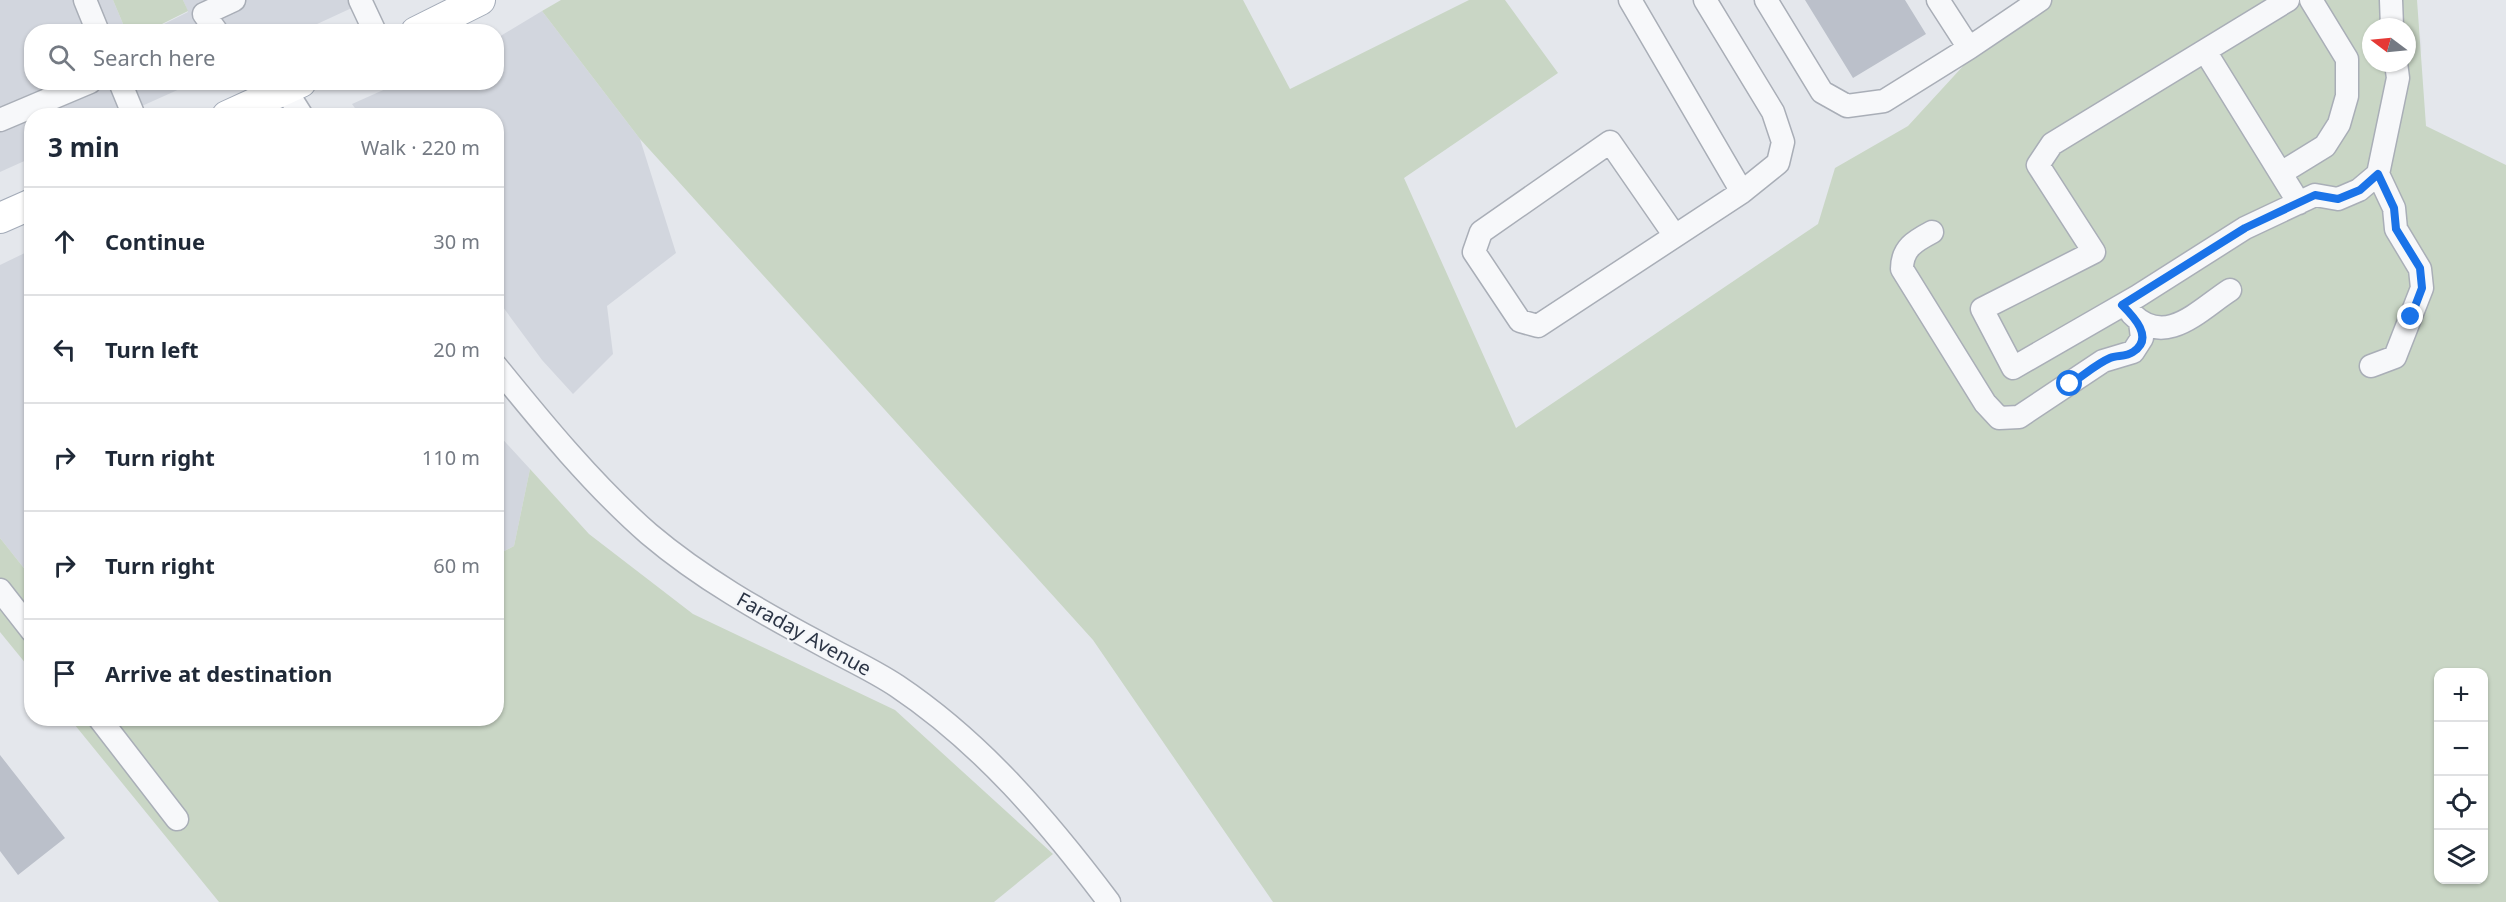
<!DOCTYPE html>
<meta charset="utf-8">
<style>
:root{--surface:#fff;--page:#f2f2f3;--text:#1f2937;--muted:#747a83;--line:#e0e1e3}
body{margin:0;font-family:"Noto Sans",sans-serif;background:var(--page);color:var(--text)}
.controls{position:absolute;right:18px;bottom:18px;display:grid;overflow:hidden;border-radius:12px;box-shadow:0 2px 4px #0004}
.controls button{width:54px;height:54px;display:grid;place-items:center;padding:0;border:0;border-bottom:2px solid var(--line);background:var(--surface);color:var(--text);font:30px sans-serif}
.compass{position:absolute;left:2362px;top:18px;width:54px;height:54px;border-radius:50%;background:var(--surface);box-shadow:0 2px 4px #0004;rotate:286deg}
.stop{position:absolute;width:18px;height:18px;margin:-14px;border:4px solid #1a73e8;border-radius:50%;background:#fff}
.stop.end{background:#1a73e8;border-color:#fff;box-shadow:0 2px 6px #0008}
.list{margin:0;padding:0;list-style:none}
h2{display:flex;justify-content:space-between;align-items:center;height:78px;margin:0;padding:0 24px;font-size:26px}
h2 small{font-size:20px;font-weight:400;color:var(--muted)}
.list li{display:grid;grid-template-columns:39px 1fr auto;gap:18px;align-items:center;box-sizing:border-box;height:108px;padding:0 24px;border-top:2px solid var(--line)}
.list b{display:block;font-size:22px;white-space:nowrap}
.list em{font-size:20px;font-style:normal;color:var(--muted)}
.icon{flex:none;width:33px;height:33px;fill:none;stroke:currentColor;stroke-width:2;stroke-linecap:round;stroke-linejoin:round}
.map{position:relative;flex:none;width:2506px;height:902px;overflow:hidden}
.search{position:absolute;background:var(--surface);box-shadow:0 2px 4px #0004;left:24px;top:24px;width:480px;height:66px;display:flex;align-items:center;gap:15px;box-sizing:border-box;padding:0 21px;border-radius:24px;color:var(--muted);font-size:22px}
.panel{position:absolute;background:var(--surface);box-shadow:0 2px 4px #0004;left:24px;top:108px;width:480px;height:618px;border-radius:24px}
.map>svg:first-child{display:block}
.built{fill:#d2d6de}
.green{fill:#c9d6c5;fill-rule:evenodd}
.building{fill:#bbc0ca}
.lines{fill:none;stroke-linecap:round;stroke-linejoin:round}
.minor-casing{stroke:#a9aeb7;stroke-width:25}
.major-casing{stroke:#a3abb8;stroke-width:32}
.minor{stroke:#f7f8fa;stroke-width:22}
.major{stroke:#fff;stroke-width:30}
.route{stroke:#1a73e8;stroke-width:8}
.labels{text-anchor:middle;stroke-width:4.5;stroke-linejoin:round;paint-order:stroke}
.street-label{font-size:20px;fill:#2b3445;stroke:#f4f6f9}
</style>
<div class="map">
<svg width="2506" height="902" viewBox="0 0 2506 902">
<rect width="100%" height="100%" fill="#e4e7ec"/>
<!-- built -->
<path class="built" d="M0,0H113L126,31L32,32V82L193,83L122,115L32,116L31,158L0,172Z
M183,0H369L302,31L148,32L188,12Z
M542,11L640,139L676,253L607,306L613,354L573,394L542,360L497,299L496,116L360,115L352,104L399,83L496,82L497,38Z
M31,250V577L0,538V265Z
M497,433L530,469L514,546L497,555Z"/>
<!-- green -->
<path class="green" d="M113,0H183L188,11L148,31H126Z
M561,0H1243L1290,89L1469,0H1505L1558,73L1404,178L1516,428L1818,224L1835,168L1908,126L1998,28L2049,0H2417L2426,126L2506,165V902H1273L1093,640L640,139L542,11ZM2371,27H2407V63H2371ZM2438,672H2484V880H2438Z
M530,469L589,534L693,614L895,710L1053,854L994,902H219L70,719L496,718L497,555L514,546Z
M0,538L31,577V670L0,632Z"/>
<!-- building -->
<path class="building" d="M1805,0H1905L1926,34L1853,78Z
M0,755L65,838L18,875L0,851Z"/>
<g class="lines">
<defs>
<path id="minor" d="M85,0L98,32
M360,0L375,32
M1630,0L1742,192L1778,163L1783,142L1773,112L1705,0
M1766,0L1822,92L1847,106L1884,101L1969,48L1938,0
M2288,0L2052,144L2038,165L2094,252L1982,309L2013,368L2138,296L2245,228L2315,195L2338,199L2359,190L2378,174L2398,78L2396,63
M2391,0L2392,27
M217,32L204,14L234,0
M1969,48L2040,0
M2205,51L2299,203
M120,82L134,116
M285,89L302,116
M0,120L90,82
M2281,173L2325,146L2339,124L2347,96V59L2311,0
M1932,232C1915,241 1902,248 1902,269L1985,403L1999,418L2019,417L2103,361L2133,352L2142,338L2140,322
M1675,236L1610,142L1481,232L1474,252L1520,321L1538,326L1742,192
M2132,314C2166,348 2199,310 2230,290
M496,366C543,424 593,485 649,534C701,578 761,612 821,644C846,658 873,670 897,686C982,743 1048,821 1109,902
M2371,366L2395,357L2422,288L2420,269L2396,229L2394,208L2378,174
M0,590L32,631
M99,718L177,819"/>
<path id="major" d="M416,32L480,0
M227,116L301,82
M0,218L32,204"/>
</defs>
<!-- minor casing -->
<use href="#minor" class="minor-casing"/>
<!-- major casing -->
<use href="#major" class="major-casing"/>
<!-- minor -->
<use href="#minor" class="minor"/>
<!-- major -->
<use href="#major" class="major"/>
</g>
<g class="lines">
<!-- route -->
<path class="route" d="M2070,384C2083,376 2096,364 2110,358C2117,355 2126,357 2133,352C2155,338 2133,316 2122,305L2245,228L2315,195L2338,199L2360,190L2378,174L2394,208L2396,229L2420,268L2422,288L2411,317"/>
</g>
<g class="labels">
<!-- street labels -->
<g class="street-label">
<text transform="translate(804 634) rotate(29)" y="7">Faraday Avenue</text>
</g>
</g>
</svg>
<div class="controls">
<button>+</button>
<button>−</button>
<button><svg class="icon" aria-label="locate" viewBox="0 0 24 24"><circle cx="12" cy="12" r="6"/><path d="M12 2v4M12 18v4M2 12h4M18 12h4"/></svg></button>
<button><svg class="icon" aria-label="layers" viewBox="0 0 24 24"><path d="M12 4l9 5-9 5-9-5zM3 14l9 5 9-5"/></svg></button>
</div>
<svg class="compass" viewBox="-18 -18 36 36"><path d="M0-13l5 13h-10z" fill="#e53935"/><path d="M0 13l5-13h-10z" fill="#747a83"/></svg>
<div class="stop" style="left:2070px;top:384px"></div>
<div class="stop end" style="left:2411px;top:317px"></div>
<div class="search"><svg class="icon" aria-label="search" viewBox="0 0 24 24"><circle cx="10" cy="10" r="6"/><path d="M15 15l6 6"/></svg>Search here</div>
<section class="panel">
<h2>3 min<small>Walk · 220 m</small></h2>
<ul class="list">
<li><svg class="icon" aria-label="ahead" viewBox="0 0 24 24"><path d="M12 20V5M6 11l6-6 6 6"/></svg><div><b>Continue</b></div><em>30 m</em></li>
<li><svg class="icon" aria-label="left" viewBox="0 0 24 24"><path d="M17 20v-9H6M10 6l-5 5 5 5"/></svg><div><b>Turn left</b></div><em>20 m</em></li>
<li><svg class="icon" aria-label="right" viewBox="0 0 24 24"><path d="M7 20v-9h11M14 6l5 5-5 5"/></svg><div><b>Turn right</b></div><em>110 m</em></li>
<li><svg class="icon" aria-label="right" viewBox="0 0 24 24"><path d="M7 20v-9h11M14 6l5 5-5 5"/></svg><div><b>Turn right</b></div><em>60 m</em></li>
<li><svg class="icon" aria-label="arrive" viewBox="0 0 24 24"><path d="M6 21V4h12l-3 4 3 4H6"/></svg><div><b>Arrive at destination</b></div></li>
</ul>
</section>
</div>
